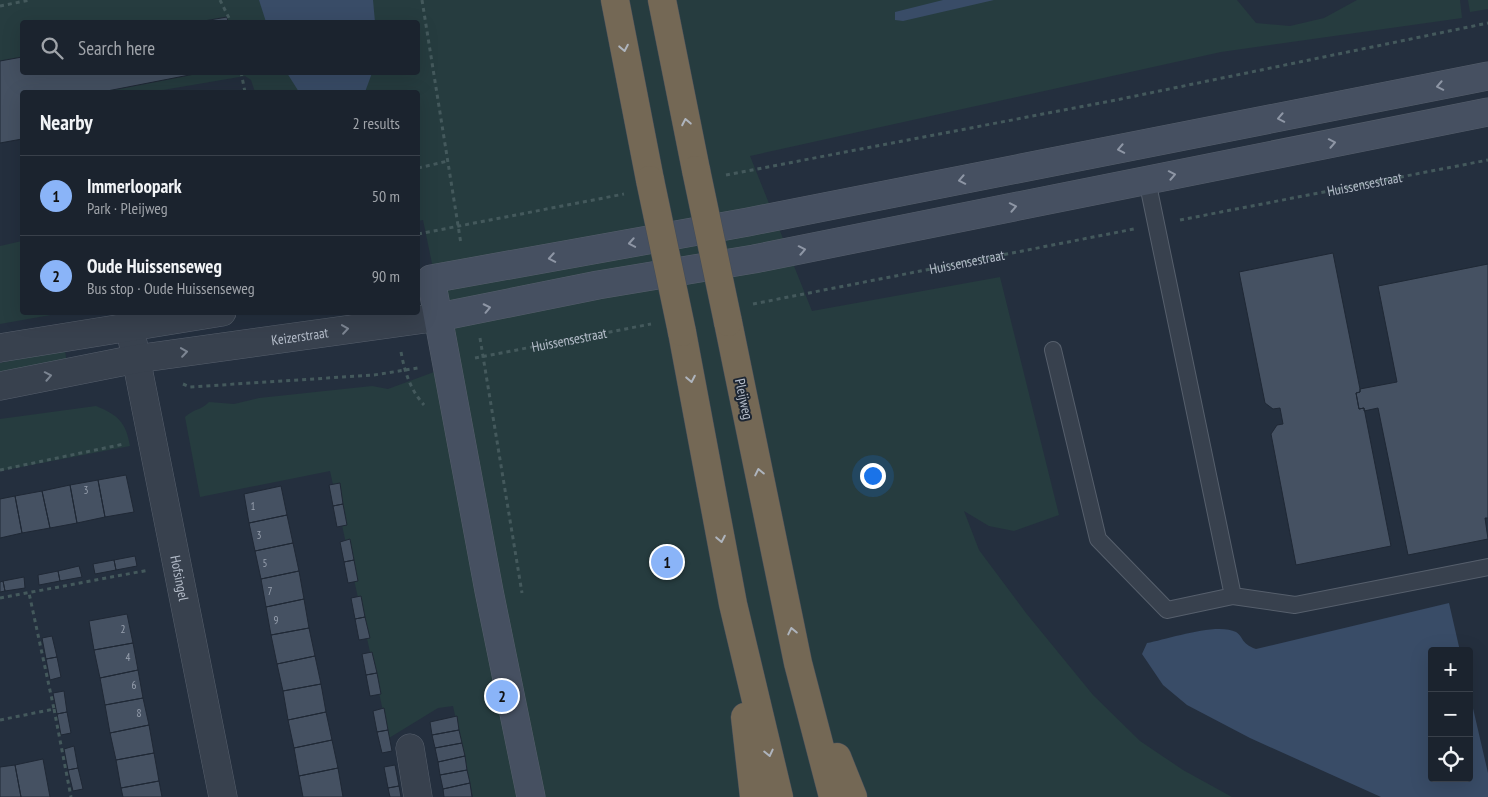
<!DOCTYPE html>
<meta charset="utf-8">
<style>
:root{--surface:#1b232e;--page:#282f3a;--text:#f1f3f6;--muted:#a0a4aa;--line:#39404a;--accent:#8ab4f8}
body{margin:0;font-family:"PT Sans Narrow",sans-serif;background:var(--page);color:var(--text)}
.controls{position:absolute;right:15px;bottom:15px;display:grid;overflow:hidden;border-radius:5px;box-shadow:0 5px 20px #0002}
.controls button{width:45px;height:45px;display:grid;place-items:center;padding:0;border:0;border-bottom:1px solid var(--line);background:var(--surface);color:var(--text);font:25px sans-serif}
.you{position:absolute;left:872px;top:475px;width:18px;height:18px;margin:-12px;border:4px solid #fff;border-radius:50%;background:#1a73e8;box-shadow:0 0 0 8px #1a73e833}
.badge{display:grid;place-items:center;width:32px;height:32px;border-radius:50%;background:var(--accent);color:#111;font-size:16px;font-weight:700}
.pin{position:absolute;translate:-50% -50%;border:2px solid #fff;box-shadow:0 1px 5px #0006}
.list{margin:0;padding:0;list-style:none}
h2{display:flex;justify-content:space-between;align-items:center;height:65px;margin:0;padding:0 20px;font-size:21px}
h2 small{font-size:16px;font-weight:400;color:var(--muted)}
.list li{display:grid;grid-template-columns:32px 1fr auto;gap:15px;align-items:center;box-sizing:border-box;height:80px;padding:0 20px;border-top:1px solid var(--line)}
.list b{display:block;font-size:19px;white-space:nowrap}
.list p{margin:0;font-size:16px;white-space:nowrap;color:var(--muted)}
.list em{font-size:16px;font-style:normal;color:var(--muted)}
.icon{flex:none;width:28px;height:28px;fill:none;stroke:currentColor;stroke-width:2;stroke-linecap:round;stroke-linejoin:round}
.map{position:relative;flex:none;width:1488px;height:797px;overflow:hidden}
.search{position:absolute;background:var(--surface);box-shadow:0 5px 20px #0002;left:20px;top:20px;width:400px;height:55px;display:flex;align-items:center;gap:12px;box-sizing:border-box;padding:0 18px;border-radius:5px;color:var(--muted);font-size:19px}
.panel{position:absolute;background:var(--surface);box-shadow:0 5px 20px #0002;left:20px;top:90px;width:400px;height:225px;border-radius:5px}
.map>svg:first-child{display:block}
.green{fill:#263c3f;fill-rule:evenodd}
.water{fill:#394c67}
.building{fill:#455162;stroke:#1f2835}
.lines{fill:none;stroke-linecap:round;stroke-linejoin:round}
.lane-casing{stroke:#565f6c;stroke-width:18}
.street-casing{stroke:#565f6c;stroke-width:29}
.secondary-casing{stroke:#565f6c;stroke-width:29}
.highway-casing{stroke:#434c59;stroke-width:29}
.path{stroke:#44595c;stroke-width:3;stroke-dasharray:4 4;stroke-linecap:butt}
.lane{stroke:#38414e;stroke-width:16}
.street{stroke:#38414e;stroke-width:28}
.secondary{stroke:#465061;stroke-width:28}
.highway{stroke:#746855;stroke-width:28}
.highway-bridge-casing{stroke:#434c59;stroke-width:29;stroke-linecap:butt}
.highway-bridge{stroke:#746855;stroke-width:28}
.oneway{stroke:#aeb4bd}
.oneway2{stroke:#8e96a5}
.oneway3{stroke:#7c8592}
.labels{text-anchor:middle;stroke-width:4;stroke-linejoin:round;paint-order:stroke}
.number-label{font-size:11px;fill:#98a1af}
.street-label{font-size:14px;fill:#b4bcc9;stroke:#1d2633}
</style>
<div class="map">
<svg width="1488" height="797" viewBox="0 0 1488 797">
<rect width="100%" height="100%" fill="#242f3e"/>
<!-- green -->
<path class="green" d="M0,0H1237L1256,23L1290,26L1324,18L1357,0H1460L1462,18L1221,52L750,156L812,311L1000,277L1059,515L1014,531L989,526L964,511L979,550L1026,613L1093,695L1140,741L1183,770L1232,797H473L453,706L438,708L389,738L330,471L200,497L185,417C193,409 202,410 209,402L234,404L259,398L372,386L388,389L453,365L423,220L418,221V92H255L251,80L245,76L151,92H22V121L0,126ZM22,22H418V72H22Z
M1468,0H1488V9L1470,12Z
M22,241V312L62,313L0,324V246Z
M65,350L67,365L0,377V363Z
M96,406C118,415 126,422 130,446L0,471V419Z"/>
<!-- water -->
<path class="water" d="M259,0H373L375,22H266Z
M943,0H994L903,21L895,20V12Z
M287,73H372L365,92H299Z
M1449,603L1460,651H1432V778H1469V691L1488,773V797H1381L1250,738L1187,705L1163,685L1142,654L1147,643C1168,639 1217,622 1236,632C1244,637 1240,643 1256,649Z"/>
<!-- building -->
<path class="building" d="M227,17L228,22H198Z
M22,57V72H205L102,92H22V139L0,143V61Z
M1333,253L1360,389V392L1356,393L1359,409L1364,408L1391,546L1296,565L1271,434L1277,425L1283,424L1280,408L1273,409L1265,403L1239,272Z
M1488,264V518H1485L1488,539L1408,555L1378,408L1364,411V408L1359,409L1356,393L1360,392V389L1397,382L1378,286Z
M126,475L134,512L105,517L98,480Z
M98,480L105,517L77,523L70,485Z
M340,483L343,504L333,506L329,485Z
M70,485L77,523L50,528L42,491Z
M281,486L287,515L249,523L244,494Z
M42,491L50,528L22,533L15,496Z
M15,496L22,533L0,538V499Z
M343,504L347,525L337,527L333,506Z
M287,515L293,543L255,551L249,523Z
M350,539L354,560L344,562L340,542Z
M293,543L299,571L261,579L255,551Z
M135,556L137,566L116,570L114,560Z
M114,560L116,570L95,574L93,564Z
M354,560L358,581L348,583L344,562Z
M79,566L82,577L60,581L58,571Z
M58,571L60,581L39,585L38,575Z
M299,571L304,599L266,607L261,579Z
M24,577L25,588L5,591L3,581Z
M3,581L5,591L0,592V582Z
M361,596L365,617L355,619L351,598Z
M304,599L309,628L271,635L266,607Z
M127,614L133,643L94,650L89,621Z
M365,617L370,638L359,640L355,619Z
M309,628L315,656L277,664L271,635Z
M52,636L57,657L46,659L42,638Z
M133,643L138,670L100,678L94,650Z
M372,652L377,673L366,675L362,654Z
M315,656L321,684L283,691L277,664Z
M57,657L61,677L50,680L46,659Z
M138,670L143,698L105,705L100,678Z
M377,673L381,694L370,696L366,675Z
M321,684L326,712L288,720L283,691Z
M64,691L67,712L57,714L53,693Z
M143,698L149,725L110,733L105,705Z
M384,708L388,730L377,732L373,711Z
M67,712L71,733L61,735L57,714Z
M326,712L332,740L294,748L288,720Z
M457,716L459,730L432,735L430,722Z
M149,725L154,753L116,760L110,733Z
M388,730L392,751L382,753L377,732Z
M459,730L462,743L435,748L432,735Z
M332,740L338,768L299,776L294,748Z
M462,743L465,756L438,762L435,748Z
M74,746L78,768L68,770L64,749Z
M154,753L159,781L121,788L116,760Z
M465,756L467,770L440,775L438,762Z
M43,759L50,797H21L15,765Z
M15,765L21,797H0V767Z
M395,765L399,786L388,788L384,767Z
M78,768L83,789L73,791L68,770Z
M338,768L343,797H303L299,776Z
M467,770L470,783L443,789L440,775Z
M159,781L162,797H123L121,788Z
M470,783L472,797H444L443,789Z
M399,786L401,797H390L388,788Z"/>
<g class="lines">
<defs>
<path id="lane" d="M1147,180L1233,596L1295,605L1488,567
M1053,350L1098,539L1167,610L1233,596"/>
<g id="street">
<path id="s4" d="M130,328L223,797"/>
<path d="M0,348L222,312"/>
<path id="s5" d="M0,386L136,359L439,317"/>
<path d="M410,748L418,797"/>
</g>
<path id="secondary" d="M439,317L598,285L754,259L1488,112
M531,797L489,591L431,279L748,222L1488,76"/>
<path id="highway" d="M615,0L650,180
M662,0L696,170
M728,322L798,663L833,797
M682,332L733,604L779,797
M745,717L754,797
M837,757L853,797"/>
</defs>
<!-- lane casing -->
<use href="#lane" class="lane-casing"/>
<!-- street casing -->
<use href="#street" class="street-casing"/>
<!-- secondary casing -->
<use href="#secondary" class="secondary-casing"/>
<!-- highway casing -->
<use href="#highway" class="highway-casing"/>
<!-- path -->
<g class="path">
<path d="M220,0L231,22"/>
<path d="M422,0L461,244"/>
<path d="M0,6L30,0"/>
<path d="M241,72L245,92"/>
<path d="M418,168L448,161"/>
<path d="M726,175L1116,100L1488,23"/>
<path id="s1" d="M1180,220L1488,160"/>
<path d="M418,234L624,194"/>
<path id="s2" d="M753,304L1134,229"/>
<path d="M480,338L522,593"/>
<path d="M401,352C405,373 410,389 424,405"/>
<path id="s3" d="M475,358L651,324"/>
<path d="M183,384L190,387L374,375L418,368"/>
<path d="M0,470L124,444"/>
<path d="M0,598L149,570"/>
<path d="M54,709L71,797"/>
<path d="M0,720L54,709L29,593"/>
</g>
<!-- lane -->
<use href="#lane" class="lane"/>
<!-- street -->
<use href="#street" class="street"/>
<!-- secondary -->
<use href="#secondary" class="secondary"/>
<!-- highway -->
<use href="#highway" class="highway"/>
<defs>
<path id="highway-bridge" d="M696,170L728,322
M650,180L682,332"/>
</defs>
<!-- highway-bridge casing -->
<use href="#highway-bridge" class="highway-bridge-casing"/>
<!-- highway-bridge -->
<use href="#highway-bridge" class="highway-bridge"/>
</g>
<!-- one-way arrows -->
<defs><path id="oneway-chevron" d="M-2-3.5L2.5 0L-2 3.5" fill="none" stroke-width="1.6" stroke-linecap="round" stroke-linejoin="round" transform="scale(1.25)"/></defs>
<g class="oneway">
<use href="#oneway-chevron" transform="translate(624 48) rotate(79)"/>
<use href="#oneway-chevron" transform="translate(686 122) rotate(-101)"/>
<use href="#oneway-chevron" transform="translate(691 379) rotate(79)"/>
<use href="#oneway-chevron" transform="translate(759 472) rotate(-102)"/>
<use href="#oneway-chevron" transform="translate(721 539) rotate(79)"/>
<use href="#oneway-chevron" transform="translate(792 631) rotate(-102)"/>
<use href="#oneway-chevron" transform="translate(769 753) rotate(77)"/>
</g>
<g class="oneway2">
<use href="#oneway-chevron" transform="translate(1440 86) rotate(169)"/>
<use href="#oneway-chevron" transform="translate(1281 118) rotate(169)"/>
<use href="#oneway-chevron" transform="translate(1332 143) rotate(-11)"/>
<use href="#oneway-chevron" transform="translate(1121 149) rotate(169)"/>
<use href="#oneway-chevron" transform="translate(1172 175) rotate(-11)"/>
<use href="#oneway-chevron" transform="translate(962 180) rotate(169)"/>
<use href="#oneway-chevron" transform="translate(1013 207) rotate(-11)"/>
<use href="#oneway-chevron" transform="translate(632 243) rotate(170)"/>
<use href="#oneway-chevron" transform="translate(802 250) rotate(-11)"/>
<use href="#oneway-chevron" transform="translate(552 258) rotate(170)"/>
<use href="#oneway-chevron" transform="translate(487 308) rotate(-12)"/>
</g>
<g class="oneway3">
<use href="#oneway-chevron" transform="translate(345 329) rotate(-8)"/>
<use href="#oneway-chevron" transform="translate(184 352) rotate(-8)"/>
<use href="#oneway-chevron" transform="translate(48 376) rotate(-11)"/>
</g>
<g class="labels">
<!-- number labels -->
<g class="number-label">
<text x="86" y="494">3</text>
<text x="253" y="510">1</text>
<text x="259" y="539">3</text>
<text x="265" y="567">5</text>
<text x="270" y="595">7</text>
<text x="276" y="624">9</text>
<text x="123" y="633">2</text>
<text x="128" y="661">4</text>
<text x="134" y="689">6</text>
<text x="139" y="717">8</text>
</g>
<!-- street labels -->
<g class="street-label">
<text dy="5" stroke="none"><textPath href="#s1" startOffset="188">Huissensestraat</textPath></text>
<text dy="5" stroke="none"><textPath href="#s2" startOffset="218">Huissensestraat</textPath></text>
<text dy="5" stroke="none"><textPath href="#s5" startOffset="304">Keizerstraat</textPath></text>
<text dy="5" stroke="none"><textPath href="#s3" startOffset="96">Huissensestraat</textPath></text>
<text transform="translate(744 399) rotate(78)" y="5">Pleijweg</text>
<text dy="5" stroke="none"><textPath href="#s4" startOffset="255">Hofsingel</textPath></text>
</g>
</g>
</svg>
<div class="controls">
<button>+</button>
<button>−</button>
<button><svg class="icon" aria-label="locate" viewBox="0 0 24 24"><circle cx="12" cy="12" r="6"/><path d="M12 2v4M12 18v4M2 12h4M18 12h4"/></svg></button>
</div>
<div class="you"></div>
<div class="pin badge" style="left:667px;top:562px">1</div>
<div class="pin badge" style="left:502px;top:696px">2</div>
<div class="search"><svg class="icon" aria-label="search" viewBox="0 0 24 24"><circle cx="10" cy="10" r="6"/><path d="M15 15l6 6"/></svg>Search here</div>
<section class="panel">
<h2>Nearby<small>2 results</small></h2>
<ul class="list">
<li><span class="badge">1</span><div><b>Immerloopark</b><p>Park · Pleijweg</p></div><em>50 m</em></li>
<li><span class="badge">2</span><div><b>Oude Huissenseweg</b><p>Bus stop · Oude Huissenseweg</p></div><em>90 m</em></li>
</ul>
</section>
</div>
